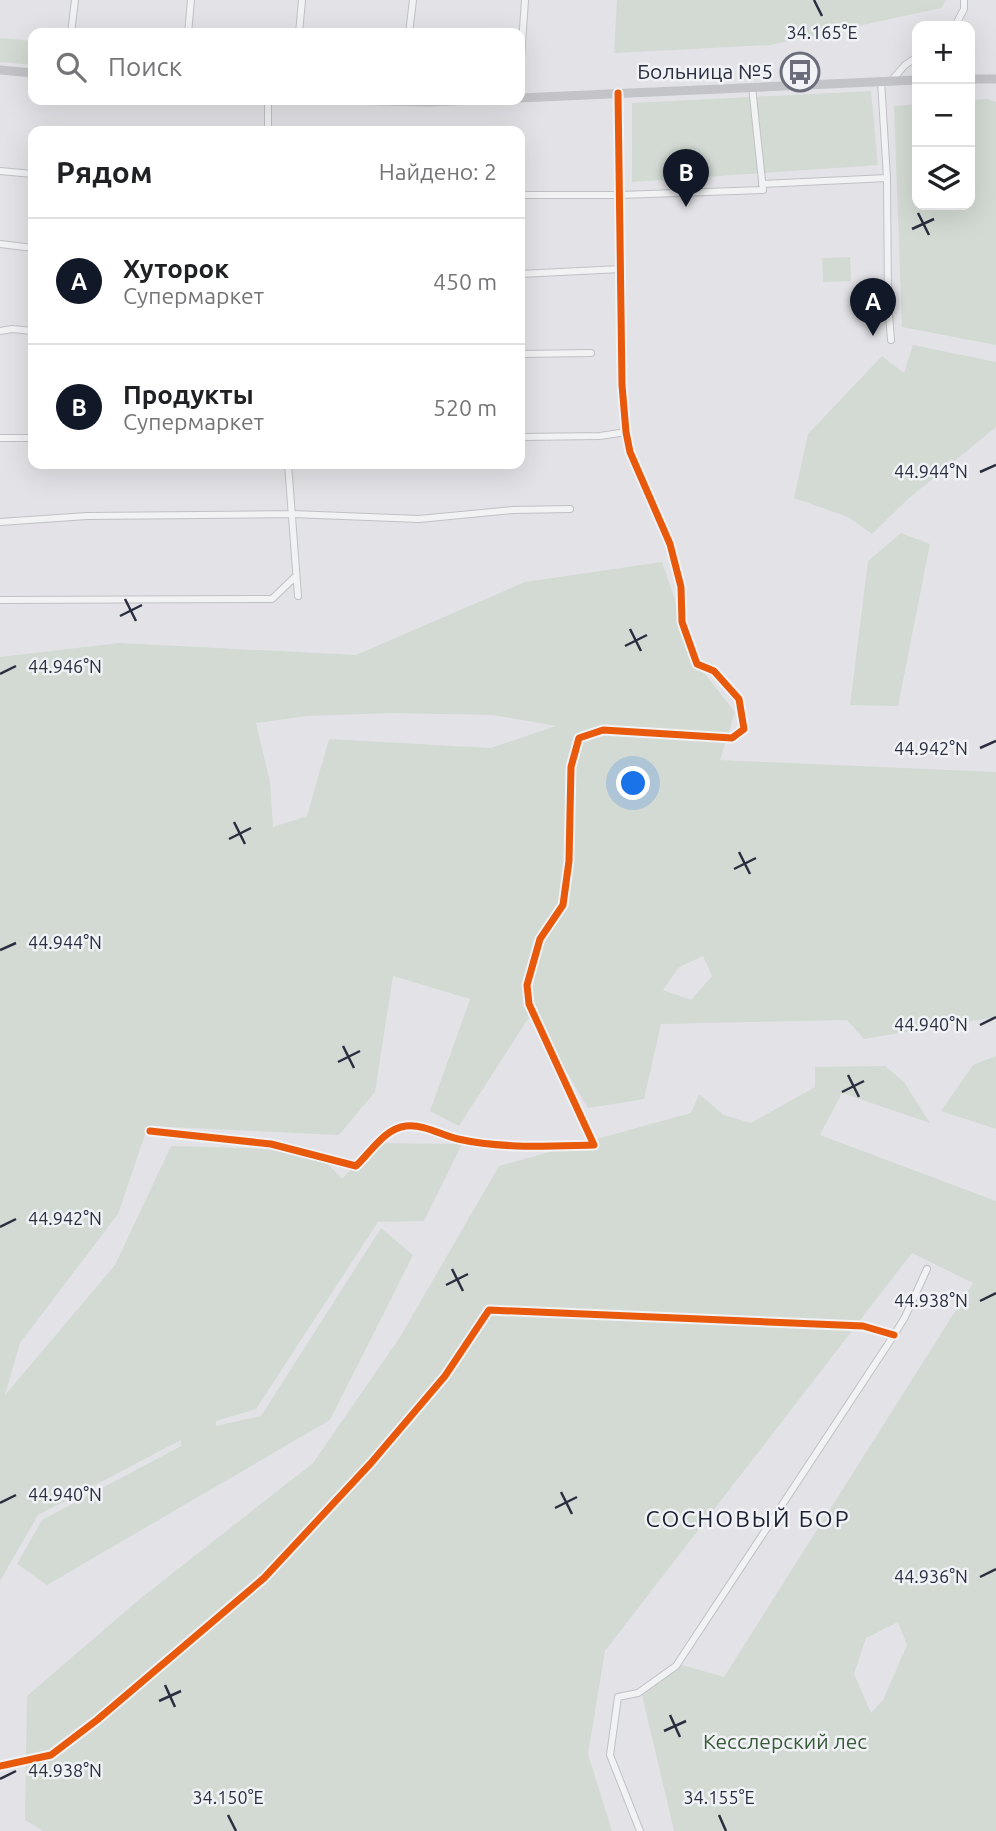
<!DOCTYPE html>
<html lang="ru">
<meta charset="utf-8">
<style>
:root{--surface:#fff;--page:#f2f2f2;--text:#202124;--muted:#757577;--line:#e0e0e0;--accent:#111827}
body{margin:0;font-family:Ubuntu,sans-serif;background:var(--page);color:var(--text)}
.controls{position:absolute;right:21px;top:21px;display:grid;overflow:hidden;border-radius:14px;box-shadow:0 7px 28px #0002}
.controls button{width:63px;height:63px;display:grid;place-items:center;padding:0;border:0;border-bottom:2px solid var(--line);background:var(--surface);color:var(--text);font:35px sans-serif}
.you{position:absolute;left:634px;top:784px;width:24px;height:24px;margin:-18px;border:5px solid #fff;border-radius:50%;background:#1a73e8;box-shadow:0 0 0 10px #1a73e833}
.badge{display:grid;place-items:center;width:46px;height:46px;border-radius:50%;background:var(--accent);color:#fff;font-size:23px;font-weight:700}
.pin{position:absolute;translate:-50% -58px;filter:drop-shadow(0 2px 4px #0008)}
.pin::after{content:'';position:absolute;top:37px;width:24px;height:21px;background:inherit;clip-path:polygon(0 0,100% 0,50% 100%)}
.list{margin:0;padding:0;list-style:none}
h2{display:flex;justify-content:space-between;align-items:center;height:91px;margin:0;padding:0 28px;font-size:30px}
h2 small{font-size:23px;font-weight:400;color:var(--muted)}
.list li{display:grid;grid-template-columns:46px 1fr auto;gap:21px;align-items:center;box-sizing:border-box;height:126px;padding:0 28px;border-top:2px solid var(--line)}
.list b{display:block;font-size:26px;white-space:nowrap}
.list p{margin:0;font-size:23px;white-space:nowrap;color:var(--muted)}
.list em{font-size:23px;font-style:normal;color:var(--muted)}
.icon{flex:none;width:38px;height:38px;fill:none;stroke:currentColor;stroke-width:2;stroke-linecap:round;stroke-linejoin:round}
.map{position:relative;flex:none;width:996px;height:1831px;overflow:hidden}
.search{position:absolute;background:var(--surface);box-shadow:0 7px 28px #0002;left:28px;top:28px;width:497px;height:77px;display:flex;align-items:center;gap:18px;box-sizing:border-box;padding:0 24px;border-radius:14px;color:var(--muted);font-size:26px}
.panel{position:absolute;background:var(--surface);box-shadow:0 7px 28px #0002;left:28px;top:126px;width:497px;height:343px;border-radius:14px}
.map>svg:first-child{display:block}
.green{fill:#d2dad3;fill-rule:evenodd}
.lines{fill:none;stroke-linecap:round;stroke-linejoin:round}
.minor-casing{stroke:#c1c1c5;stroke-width:8}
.minor{stroke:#f1f2f4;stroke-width:6}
.secondary{stroke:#c3c4c8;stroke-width:9}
.cycleway-casing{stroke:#f0f2f6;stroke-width:11}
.cycleway{stroke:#e8590c;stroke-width:7}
.ticks{fill:none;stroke:#2a2e3f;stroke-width:2.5}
.labels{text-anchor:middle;stroke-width:5;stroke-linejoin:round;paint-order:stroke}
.poi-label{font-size:21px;fill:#2a2e3f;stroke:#f0f2f6;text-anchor:end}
.park-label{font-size:21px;fill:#385a38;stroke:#f0f2f6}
.neighbourhood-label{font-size:23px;letter-spacing:2px;fill:#1c1f30;stroke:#f0f2f6}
.ticks-label{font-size:18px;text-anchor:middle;fill:#2a2e3f;stroke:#f0f2f6;stroke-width:5;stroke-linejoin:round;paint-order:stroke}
</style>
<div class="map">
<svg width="996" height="1831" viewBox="0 0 996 1831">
<rect width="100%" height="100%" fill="#e3e3e7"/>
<!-- green -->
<path class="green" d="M617,0H946L941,8L770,45L614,53Z
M0,38L33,41V65L0,62Z
M871,91L878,165L632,182V103Z
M988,99L996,102V345L902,327L894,106L917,104V205H970V100Z
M850,257L851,281L823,282L822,258Z
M913,345L996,362V427L908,499L872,534L848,517L794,498L808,434L882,356L904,373Z
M901,533L930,544L898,706L850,705L868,561Z
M662,562L697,664L735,712L720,760L996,772V1017L864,1039L847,1020L661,1024L644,1099L588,1108L537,1022L533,1011L459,1126L430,1111L470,999L393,976L375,1092L339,1135L148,1126L118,1214L20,1343L5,1395L115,1265L171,1146L315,1150L342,1179L377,1143L462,1144L424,1221L378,1222L256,1409L216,1421V1426L261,1416L381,1228L413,1255L330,1420L47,1585L17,1564L42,1520L181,1446V1440L38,1515L0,1581V657L119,643L356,655L525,582ZM393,713L493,715L556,726L491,748L329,739L307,816L273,827L270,782L256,723L308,716ZM703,956L712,976L691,1000L663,990L679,967Z
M996,1056V1129L941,1111L973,1065Z
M885,1066L904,1082L930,1123L842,1093L820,1135L996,1201V1831H674L642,1695L682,1665L724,1677L973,1283L912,1253L605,1651L588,1754L612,1831H43L25,1820L27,1696L141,1598L313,1463L400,1337L499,1166L691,1113L699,1094L724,1115L751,1123L815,1087V1067ZM898,1622L907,1645L883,1700L871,1713L854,1674L866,1638Z"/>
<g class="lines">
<defs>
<path id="minor" d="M955,26L964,9V0
M71,33L75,0
M188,33L191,0
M299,33L302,0
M409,33L413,0
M520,72L525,0
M892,80L905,65L917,57
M881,81L887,178L888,301L891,340
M268,131V100
M0,171L33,174
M762,184L887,178
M520,195H620L763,190L752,87
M0,244L33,248
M520,274L621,269
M0,331L12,329L33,331
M520,354L591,353
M520,437L600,436L626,432
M0,438H33
M288,464L298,596
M0,522L87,516L200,515L292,514L419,519L513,510L570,509
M0,600L272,599L296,576
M150,1131L271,1144L356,1166C370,1153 385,1128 406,1126C424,1124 441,1135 458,1139C502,1149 549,1146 594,1145L529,1004L527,985L540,939L563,905L569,861L571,767L579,738L603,730L732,738L744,729L739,699L714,671L697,664L682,622L681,587L670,544L630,452L626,432L622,385L618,93
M0,1766L51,1755L97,1720L264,1578L371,1463L445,1376L489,1310L863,1326L894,1335
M640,1831L610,1755L618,1697L638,1693L676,1666L894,1335L905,1317L927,1269"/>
</defs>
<!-- minor casing -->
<use href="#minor" class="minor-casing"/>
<!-- minor -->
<use href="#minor" class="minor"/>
<!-- secondary -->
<path class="secondary" d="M0,70L33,73
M970,79H996
M520,98L917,80
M340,100L429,102L479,100"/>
<defs>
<path id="cycleway" d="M150,1131L271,1144L356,1166C370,1153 385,1128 406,1126C424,1124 441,1135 458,1139C502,1149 549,1146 594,1145L529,1004L527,985L540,939L563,905L569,861L571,767L579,738L603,730L732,738L744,729L739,699L714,671L697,664L682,622L681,587L670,544L630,452L626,432L622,385L618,93
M0,1766L51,1755L97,1720L264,1578L371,1463L445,1376L489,1310L863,1326L894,1335"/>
</defs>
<!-- cycleway casing -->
<use href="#cycleway" class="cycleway-casing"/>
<!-- cycleway -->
<use href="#cycleway" class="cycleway"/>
</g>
<!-- ticks -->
<path class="ticks" d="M814,0L822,16M918,213L929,235M912,229L934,219M980,472L996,465M125,599L136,621M120,616L142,605M630,629L641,651M625,646L647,635M0,674L16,666M980,748L996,741M234,822L245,844M229,839L251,828M739,852L750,874M734,869L756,858M0,950L16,943M980,1025L996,1017M343,1046L354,1068M338,1062L360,1051M848,1075L859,1097M842,1092L864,1081M0,1227L16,1219M452,1269L463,1291M446,1285L468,1274M980,1301L996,1293M561,1492L572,1514M0,1503L16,1495M555,1508L577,1497M980,1577L996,1569M165,1685L175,1707M159,1701L181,1691M670,1715L680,1737M664,1731L686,1721M0,1779L16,1771M228,1815L236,1831M719,1815L726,1831"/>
<!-- icons -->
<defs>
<symbol id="bus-ring" viewBox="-11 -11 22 22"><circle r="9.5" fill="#f0f2f6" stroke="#6b6d7a" stroke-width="1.5"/><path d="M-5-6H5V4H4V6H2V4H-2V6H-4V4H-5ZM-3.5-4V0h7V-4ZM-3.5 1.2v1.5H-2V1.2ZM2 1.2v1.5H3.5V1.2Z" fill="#6b6d7a"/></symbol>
</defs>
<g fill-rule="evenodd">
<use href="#bus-ring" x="778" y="50" width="44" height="44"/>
</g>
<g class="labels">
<!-- poi labels -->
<g class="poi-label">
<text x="773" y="79">Больница №5</text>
</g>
<!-- park labels -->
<g class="park-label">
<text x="785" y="1749">Кесслерский лес</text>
</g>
<!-- neighbourhood labels -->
<g class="neighbourhood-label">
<text x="748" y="1527">СОСНОВЫЙ БОР</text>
</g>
</g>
<g class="ticks-label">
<text x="822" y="39">34.165°E</text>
<text x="931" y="478">44.944°N</text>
<text x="65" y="673">44.946°N</text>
<text x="931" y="755">44.942°N</text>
<text x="65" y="949">44.944°N</text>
<text x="931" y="1031">44.940°N</text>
<text x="65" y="1225">44.942°N</text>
<text x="931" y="1307">44.938°N</text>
<text x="65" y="1501">44.940°N</text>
<text x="931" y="1583">44.936°N</text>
<text x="65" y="1777">44.938°N</text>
<text x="228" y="1804">34.150°E</text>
<text x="719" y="1804">34.155°E</text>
</g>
</svg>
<div class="controls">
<button>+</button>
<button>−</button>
<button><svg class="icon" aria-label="layers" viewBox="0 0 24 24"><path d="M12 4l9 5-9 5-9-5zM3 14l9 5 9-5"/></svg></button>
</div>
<div class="you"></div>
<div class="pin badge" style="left:873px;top:336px">A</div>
<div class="pin badge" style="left:686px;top:207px">B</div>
<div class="search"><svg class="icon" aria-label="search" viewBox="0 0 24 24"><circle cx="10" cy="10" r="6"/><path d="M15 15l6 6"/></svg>Поиск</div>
<section class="panel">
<h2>Рядом<small>Найдено: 2</small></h2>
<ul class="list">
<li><span class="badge">A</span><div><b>Хуторок</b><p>Супермаркет</p></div><em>450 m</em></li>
<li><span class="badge">B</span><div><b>Продукты</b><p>Супермаркет</p></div><em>520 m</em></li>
</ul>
</section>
</div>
